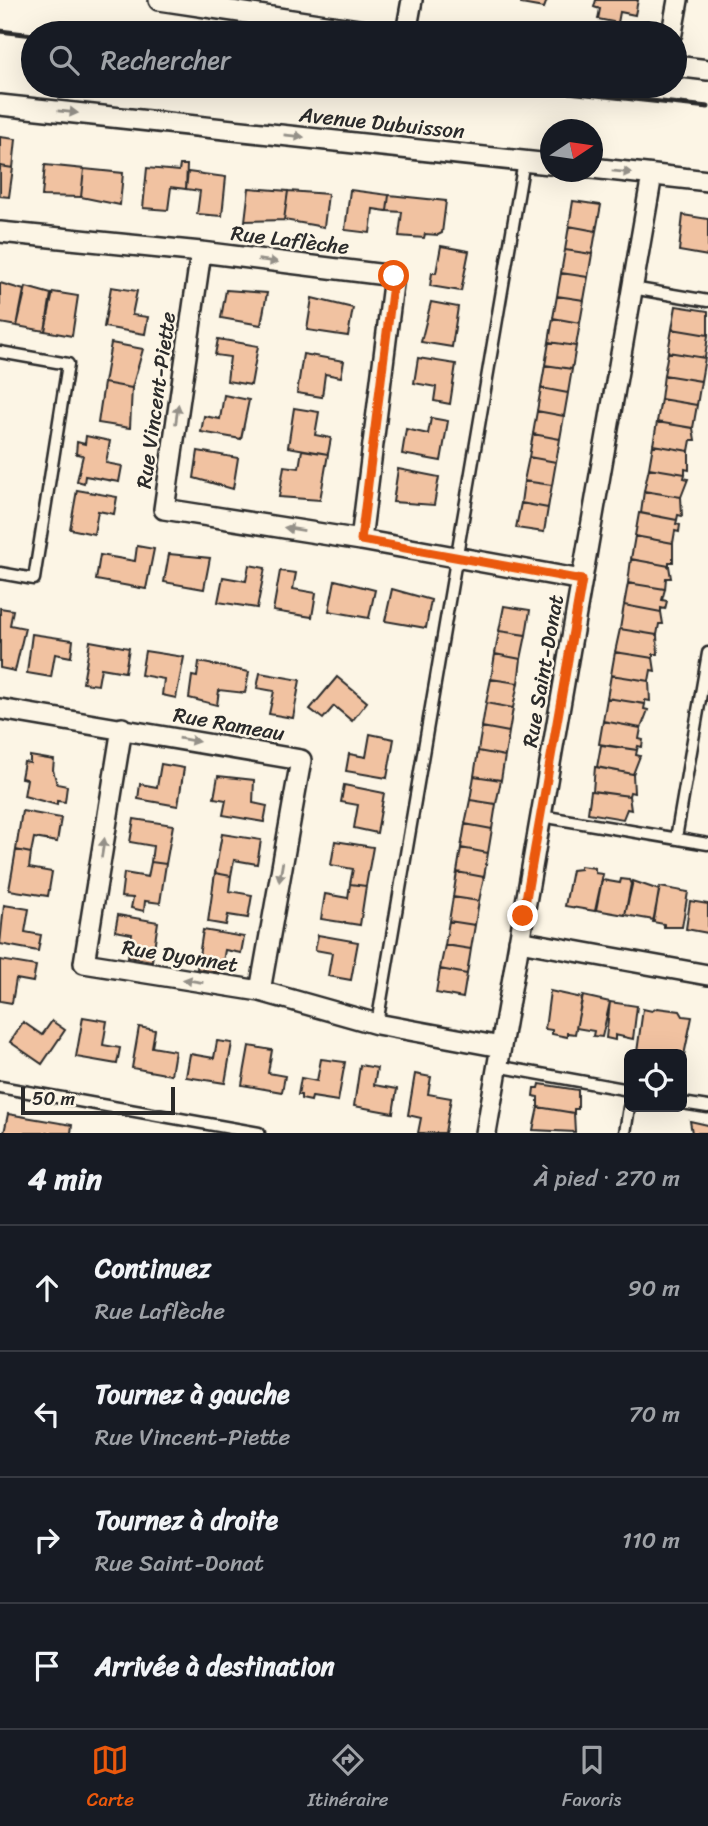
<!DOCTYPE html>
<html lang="fr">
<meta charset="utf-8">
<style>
:root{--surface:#171b24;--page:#242831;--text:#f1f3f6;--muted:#9ea1a6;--line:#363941;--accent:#ea580c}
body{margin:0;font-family:Sriracha,sans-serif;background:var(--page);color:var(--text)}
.controls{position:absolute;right:21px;bottom:21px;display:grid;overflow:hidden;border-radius:10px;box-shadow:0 7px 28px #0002}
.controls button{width:63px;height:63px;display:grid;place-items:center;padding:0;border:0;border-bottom:2px solid var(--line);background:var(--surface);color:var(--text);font:35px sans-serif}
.compass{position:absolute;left:540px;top:119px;width:63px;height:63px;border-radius:50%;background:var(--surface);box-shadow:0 7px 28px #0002;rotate:77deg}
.scale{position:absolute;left:21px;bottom:18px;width:154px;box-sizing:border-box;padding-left:7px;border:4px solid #2b2b2b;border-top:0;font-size:19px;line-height:24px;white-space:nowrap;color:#2b2b2b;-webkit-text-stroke:5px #fcf5e5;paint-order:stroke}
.stop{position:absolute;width:21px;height:21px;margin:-16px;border:5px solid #ea580c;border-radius:50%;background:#fff}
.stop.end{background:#ea580c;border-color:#fff;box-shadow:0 2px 7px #0008}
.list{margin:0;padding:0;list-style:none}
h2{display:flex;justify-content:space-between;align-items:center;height:91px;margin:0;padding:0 28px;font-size:30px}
h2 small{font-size:23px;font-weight:400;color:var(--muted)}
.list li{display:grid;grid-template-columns:46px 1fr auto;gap:21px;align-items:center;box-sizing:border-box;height:126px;padding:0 28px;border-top:2px solid var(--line)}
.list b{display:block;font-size:26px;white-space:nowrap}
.list p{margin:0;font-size:23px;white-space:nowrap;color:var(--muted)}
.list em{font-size:23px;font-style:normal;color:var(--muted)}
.icon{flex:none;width:38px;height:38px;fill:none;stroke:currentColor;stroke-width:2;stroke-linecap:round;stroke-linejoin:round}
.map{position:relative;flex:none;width:708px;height:1133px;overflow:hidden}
.search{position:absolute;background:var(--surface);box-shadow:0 7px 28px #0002;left:21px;right:21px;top:21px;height:77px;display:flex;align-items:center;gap:18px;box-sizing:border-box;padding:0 24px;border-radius:38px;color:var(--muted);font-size:26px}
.sheet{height:595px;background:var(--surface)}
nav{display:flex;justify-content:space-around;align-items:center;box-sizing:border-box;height:98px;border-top:2px solid var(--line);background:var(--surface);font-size:19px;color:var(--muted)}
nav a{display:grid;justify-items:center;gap:4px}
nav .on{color:var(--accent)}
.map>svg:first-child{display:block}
.building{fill:#f1c2a1;stroke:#2b2b2b;stroke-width:2}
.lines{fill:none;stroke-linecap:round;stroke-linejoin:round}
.service-casing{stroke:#2b2b2b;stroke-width:15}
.minor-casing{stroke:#2b2b2b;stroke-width:24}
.service{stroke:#fcf5e5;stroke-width:10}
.minor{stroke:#fcf5e5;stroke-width:19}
.rail{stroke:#2b2b2b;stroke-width:5}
.oneway{fill:#949088}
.route{stroke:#ea580c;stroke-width:9}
.labels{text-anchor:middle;stroke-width:5;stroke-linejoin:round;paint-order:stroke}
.street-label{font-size:21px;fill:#2b2b2b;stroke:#fcf5e5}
</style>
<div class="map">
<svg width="708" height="1133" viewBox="0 0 708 1133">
<rect width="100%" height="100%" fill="#fcf5e5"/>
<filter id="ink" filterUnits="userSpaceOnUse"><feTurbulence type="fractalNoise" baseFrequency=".0143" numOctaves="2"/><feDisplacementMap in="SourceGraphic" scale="14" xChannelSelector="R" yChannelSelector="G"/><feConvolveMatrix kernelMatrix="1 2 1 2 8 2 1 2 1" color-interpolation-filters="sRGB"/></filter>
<g filter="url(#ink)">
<!-- building -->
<path class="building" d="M522,0H547L544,8L521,4Z
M596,0H638L635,15L620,12L618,23L598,19L600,9L594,7Z
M0,137L16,139L13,168L0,166Z
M45,165L84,169L81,197L42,196Z
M180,165H187L186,189L171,187L168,210L143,208L147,168L179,171Z
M0,166L13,168L9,197L0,196Z
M84,169L123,173L120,205L81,197Z
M188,172L226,177L222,216L197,214L200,191L186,189Z
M249,188L288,191L284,220L245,221Z
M350,190L389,195L387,211L373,209L370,233L345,230Z
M288,191L328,194L324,227L284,220Z
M389,195L446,201L442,233L438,235L425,234L424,238L399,236L402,212L387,211Z
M573,201L601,205L596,231L569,226Z
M683,215L708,219V256L679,251Z
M569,226L596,231L592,254L565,250Z
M441,246L469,251L461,291L430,286L432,273H436Z
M565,250L592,254L588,277L561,273Z
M561,273L588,277L584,300L557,296Z
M0,283L24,290L17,326L0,323Z
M26,287L51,294L45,331L17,326Z
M111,287L137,291L132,315L148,317L145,334L104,327Z
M226,290L267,293L261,325L221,318Z
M53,292L78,296L72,336L45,331Z
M557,296L584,300L580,323L553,318Z
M312,298L353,308L348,336L307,330Z
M431,302L458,307L452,347L421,342Z
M676,306L708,311V335L672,329Z
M553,318L580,323L576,346L549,342Z
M672,329L708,335L705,358L668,352Z
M218,339L258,346L251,385L227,381L230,357L215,355Z
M549,342L576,346L572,369L545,365Z
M111,343L143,349L132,388L104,383Z
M668,352L705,358L701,381L664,375Z
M303,354L344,361L341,377L325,374L322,397L297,393Z
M418,358L456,364L450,404L434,401L436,387L414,383Z
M545,365L572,369L568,393L541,388Z
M664,375L701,381L697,405L661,399Z
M104,383L132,388L130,428L98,423Z
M541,388L568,393L564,416L537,411Z
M224,395L249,400L241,439L201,432L204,416L220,419Z
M661,399L697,405L693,428L657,422Z
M294,408L319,412L315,435L331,438L328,454L288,447Z
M537,411L564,416L560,439L533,434Z
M431,418L448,421L441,461L402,454L406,429L428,434Z
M657,422L693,428L695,440H691L689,451L653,445Z
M533,434L560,439L556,462L529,457Z
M86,436L110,441L106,463L122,466L119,482L85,476L84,483L77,481L83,455L76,454L77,442L85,444Z
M653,445L689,451V470L685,469V474L649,468Z
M302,450L328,454L320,500L279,497L284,466L299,468Z
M198,451L238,458L233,489L194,478Z
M529,457L556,462L552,485L524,481Z
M649,468L685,474L684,478L688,479L681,497L644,491Z
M398,469L439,477L434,505L393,502Z
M524,481L552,485L548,508L521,503Z
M77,490L117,497L114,514L98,511L94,534L70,529Z
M644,491L681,497L682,516L678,515L677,520L641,513Z
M521,503L548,508L544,532L516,528Z
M639,513L677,520L676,524L680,525L679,532L675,531L673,543L635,536Z
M635,536L673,543V562H669V566L631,559Z
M137,546L154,549L146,589L96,580L100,555L135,561Z
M169,554L210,558L204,589L164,582Z
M631,559L669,566L671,578H666L665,589L628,583Z
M249,565L265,568L257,608L218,602L223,577L246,581Z
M280,571L296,573L293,589L316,593L312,617L273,611Z
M335,580L375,590L369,618L329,611Z
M628,583L665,589L662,600L667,601L665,609L661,608V612L624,605Z
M392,589L431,600L426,628L385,621Z
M624,605L661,612L663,624H659L657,635L620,629Z
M504,606L530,610L526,635L499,631Z
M0,608L13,610L10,625L25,628L15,671L0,668Z
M620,629L657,635L658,654H653V658L615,652Z
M499,631L526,635L521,659L495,654Z
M32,634L73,640L71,657L55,654L51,677L27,673Z
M90,641L129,648L125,672L101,668L98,685L83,683Z
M145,651L184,657L176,698L162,695L164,679L141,675Z
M615,652L653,658L655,671L651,670L649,681L611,675Z
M495,654L521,659L518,683L491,679Z
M199,662L249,672L245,693L219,690L217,705L189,698L192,676L197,677Z
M260,673L300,680L293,718L269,714L274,691L257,688Z
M611,675L649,681L650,701L645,700V704L607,698Z
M337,677L367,702L352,721L334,706L323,719L310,709Z
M491,679L518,683L513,708L486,703Z
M607,698L645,704L644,709L648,710L641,728L603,721Z
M486,703L513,708L509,732L482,727Z
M603,721L641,728L639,739L643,740L642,747L638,746L637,750L599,744Z
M482,727L509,732L505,756L478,751Z
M370,734L394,739L387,778L346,771L349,754L366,757Z
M601,745L637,750L636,755L640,756L633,774L597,767Z
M478,751L505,756L501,780L474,776Z
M30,756L54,760L53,770L57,784L67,786L65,802L57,801V805L24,796L27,779L21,778L24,762L30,763Z
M161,764L184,768L178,806L138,799L140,784L157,787Z
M595,767L633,774L634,793L630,792L629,796L593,791Z
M218,776L254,780L253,803L267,806L264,822L223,815L226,800L214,798Z
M474,776L501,780L496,804L470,800Z
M344,785L384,793L377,833L354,828L358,805L341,802Z
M591,791L629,796L631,810L627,809L623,819L588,813Z
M470,800L496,804L492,829L465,824Z
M22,811L61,818L57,842L34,838L31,853L16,850Z
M134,819L173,825L166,864L151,862L153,846L130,842Z
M465,824L492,829L488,853L461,848Z
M222,834L261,840L257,864L234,860L231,876L215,873Z
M335,841L373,847L366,886L350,884L353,869L331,865Z
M461,848L488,853L484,877L457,872Z
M16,850L31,853L29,868L52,872L48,896L9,890Z
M151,862L166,864L160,903L145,901L144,911L131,908L133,898L121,897L124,873L148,877Z
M580,866L595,868V873L603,874L595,911L565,906L572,870L580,869Z
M457,872L484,877L479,901L453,897Z
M215,873L231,876L229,891L252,895L248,918L228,915L226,925L208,922Z
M621,879L629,880L631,884L625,915L596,910L602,880L620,883Z
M633,881L659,890L654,920L625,915Z
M350,884L366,886L360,925L321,919L325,894L348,898Z
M660,887L688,892L682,927H664V924L653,922Z
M453,897L479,901L475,925L449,921Z
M690,901L708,904V933L686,929Z
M4,905L29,909L25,932L41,935L38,951L0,944Z
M118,915L158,922L152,961L128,957L132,934L115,931Z
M449,921L475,925L471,949L445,945Z
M203,930L244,937L241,953L225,950L221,973L197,969Z
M318,935L358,942L351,980L328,976L332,953L315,950Z
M445,945L471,949L467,974L440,969Z
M0,960L36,966L33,982L16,979L12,1003L0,1001Z
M440,969L467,974L463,998L436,993Z
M550,991L582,998L575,1034L567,1033V1037L552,1034V1030L545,1029Z
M583,996L610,1002L602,1037L593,1036L594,1031L576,1028Z
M610,1002L637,1006L633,1039L615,1035V1040L606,1038Z
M657,1008L680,1011L683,1016L692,1017L683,1060L682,1054L637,1052L643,1009L652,1011Z
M83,1017L107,1021L103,1045L120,1048L117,1064L76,1057Z
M52,1021L65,1030L42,1064L10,1042L23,1022L42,1035Z
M139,1027L155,1030L152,1047L175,1051L171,1075L132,1068Z
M217,1041L232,1043L225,1083L186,1077L190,1054L214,1058Z
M249,1046L272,1050L268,1073L285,1076L282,1092L242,1085Z
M321,1059L345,1062L338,1101L312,1097L311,1101L301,1099V1095H298L301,1078L317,1081Z
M360,1065L377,1068L374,1085L397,1089L393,1113L354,1106Z
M415,1074L431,1077L428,1094L451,1098L445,1133H418L421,1118L408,1115Z
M540,1084L578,1090V1109H574V1113L538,1107V1097L533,1096L534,1088H539Z
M538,1107L574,1113L575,1132L533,1130Z
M8,1114L72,1125L71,1133H4Z
M690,1121L708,1125V1133H692Z"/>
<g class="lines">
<defs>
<path id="service" d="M632,288L708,301
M0,352L68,364L34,579L0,573
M541,816L708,844
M676,838L708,653
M377,1024L524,161
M497,1066L629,1090
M0,1087L259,1133
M682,1103L708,1107
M625,1133L629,1107"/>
<path id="minor" d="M159,0L379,33
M406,33L412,0
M672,33L678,0
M675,66L708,70
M0,105L550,164
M592,168L708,181
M0,232L201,252L394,276L361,540
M201,252L164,509L361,540L582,580
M0,709L301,760L260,991
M122,728L84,963L260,991L377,1024L501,1047
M519,941L708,975
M486,1133L652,175"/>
</defs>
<!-- service casing -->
<use href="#service" class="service-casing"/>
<!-- minor casing -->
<use href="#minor" class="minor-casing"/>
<!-- service -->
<use href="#service" class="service"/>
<!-- minor -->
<use href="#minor" class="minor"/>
<!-- rail -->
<path class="rail" d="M0,31L33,35
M512,86L708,107"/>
</g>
<!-- one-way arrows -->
<defs><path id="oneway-solid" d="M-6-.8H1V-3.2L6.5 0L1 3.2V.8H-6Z" transform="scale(1.75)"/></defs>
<g class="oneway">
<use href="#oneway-solid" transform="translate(68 112) rotate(6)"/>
<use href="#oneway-solid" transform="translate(294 136) rotate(6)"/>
<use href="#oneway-solid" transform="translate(622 172) rotate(6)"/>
<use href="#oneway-solid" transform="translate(268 261) rotate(7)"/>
<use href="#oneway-solid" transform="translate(177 414) rotate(-82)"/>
<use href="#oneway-solid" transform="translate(294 529) rotate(-171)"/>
<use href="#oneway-solid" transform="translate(189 740) rotate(10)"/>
<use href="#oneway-solid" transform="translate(103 848) rotate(-81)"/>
<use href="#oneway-solid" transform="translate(281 872) rotate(100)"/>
<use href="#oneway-solid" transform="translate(193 981) rotate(-171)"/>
</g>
</g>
<g class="lines" filter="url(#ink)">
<!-- route -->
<path class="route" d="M394,276L361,540L582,580L523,916"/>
</g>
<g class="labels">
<!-- street labels -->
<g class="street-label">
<text transform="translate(382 123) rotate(6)" y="7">Avenue Dubuisson</text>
<text transform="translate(290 240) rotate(7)" y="7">Rue Laflèche</text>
<text transform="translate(156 400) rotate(-82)" y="7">Rue Vincent-Piette</text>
<text transform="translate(543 671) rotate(-80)" y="7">Rue Saint-Donat</text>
<text transform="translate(229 724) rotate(10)" y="7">Rue Rameau</text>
<text transform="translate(180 956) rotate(9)" y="7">Rue Dyonnet</text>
</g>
</g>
</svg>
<div class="controls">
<button><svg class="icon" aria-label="locate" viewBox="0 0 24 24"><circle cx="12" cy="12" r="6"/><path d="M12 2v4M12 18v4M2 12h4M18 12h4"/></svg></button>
</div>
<svg class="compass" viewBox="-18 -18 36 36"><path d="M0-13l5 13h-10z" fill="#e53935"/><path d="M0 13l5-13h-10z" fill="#9ea1a6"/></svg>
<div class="scale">50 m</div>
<div class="stop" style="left:394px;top:276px"></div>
<div class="stop end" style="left:523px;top:916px"></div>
<div class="search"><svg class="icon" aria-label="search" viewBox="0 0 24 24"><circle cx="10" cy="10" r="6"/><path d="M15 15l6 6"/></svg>Rechercher</div>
</div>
<section class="sheet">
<h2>4 min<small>À pied · 270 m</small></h2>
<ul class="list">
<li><svg class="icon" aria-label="ahead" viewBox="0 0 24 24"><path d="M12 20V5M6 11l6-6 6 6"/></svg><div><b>Continuez</b><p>Rue Laflèche</p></div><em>90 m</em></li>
<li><svg class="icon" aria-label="left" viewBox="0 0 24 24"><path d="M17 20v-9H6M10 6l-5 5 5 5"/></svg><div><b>Tournez à gauche</b><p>Rue Vincent-Piette</p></div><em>70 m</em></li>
<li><svg class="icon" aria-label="right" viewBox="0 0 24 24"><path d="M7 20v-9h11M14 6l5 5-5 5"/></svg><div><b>Tournez à droite</b><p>Rue Saint-Donat</p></div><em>110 m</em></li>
<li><svg class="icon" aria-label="arrive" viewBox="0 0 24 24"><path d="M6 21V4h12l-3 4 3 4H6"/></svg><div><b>Arrivée à destination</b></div></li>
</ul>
</section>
<nav>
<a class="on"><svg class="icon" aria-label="map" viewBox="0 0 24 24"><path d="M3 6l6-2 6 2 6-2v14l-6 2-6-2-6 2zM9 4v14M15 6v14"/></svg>Carte</a>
<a><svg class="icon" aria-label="directions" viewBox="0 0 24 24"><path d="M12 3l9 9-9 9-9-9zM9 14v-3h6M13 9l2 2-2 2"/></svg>Itinéraire</a>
<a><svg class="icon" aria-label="saved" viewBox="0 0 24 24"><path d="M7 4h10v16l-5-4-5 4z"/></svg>Favoris</a>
</nav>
